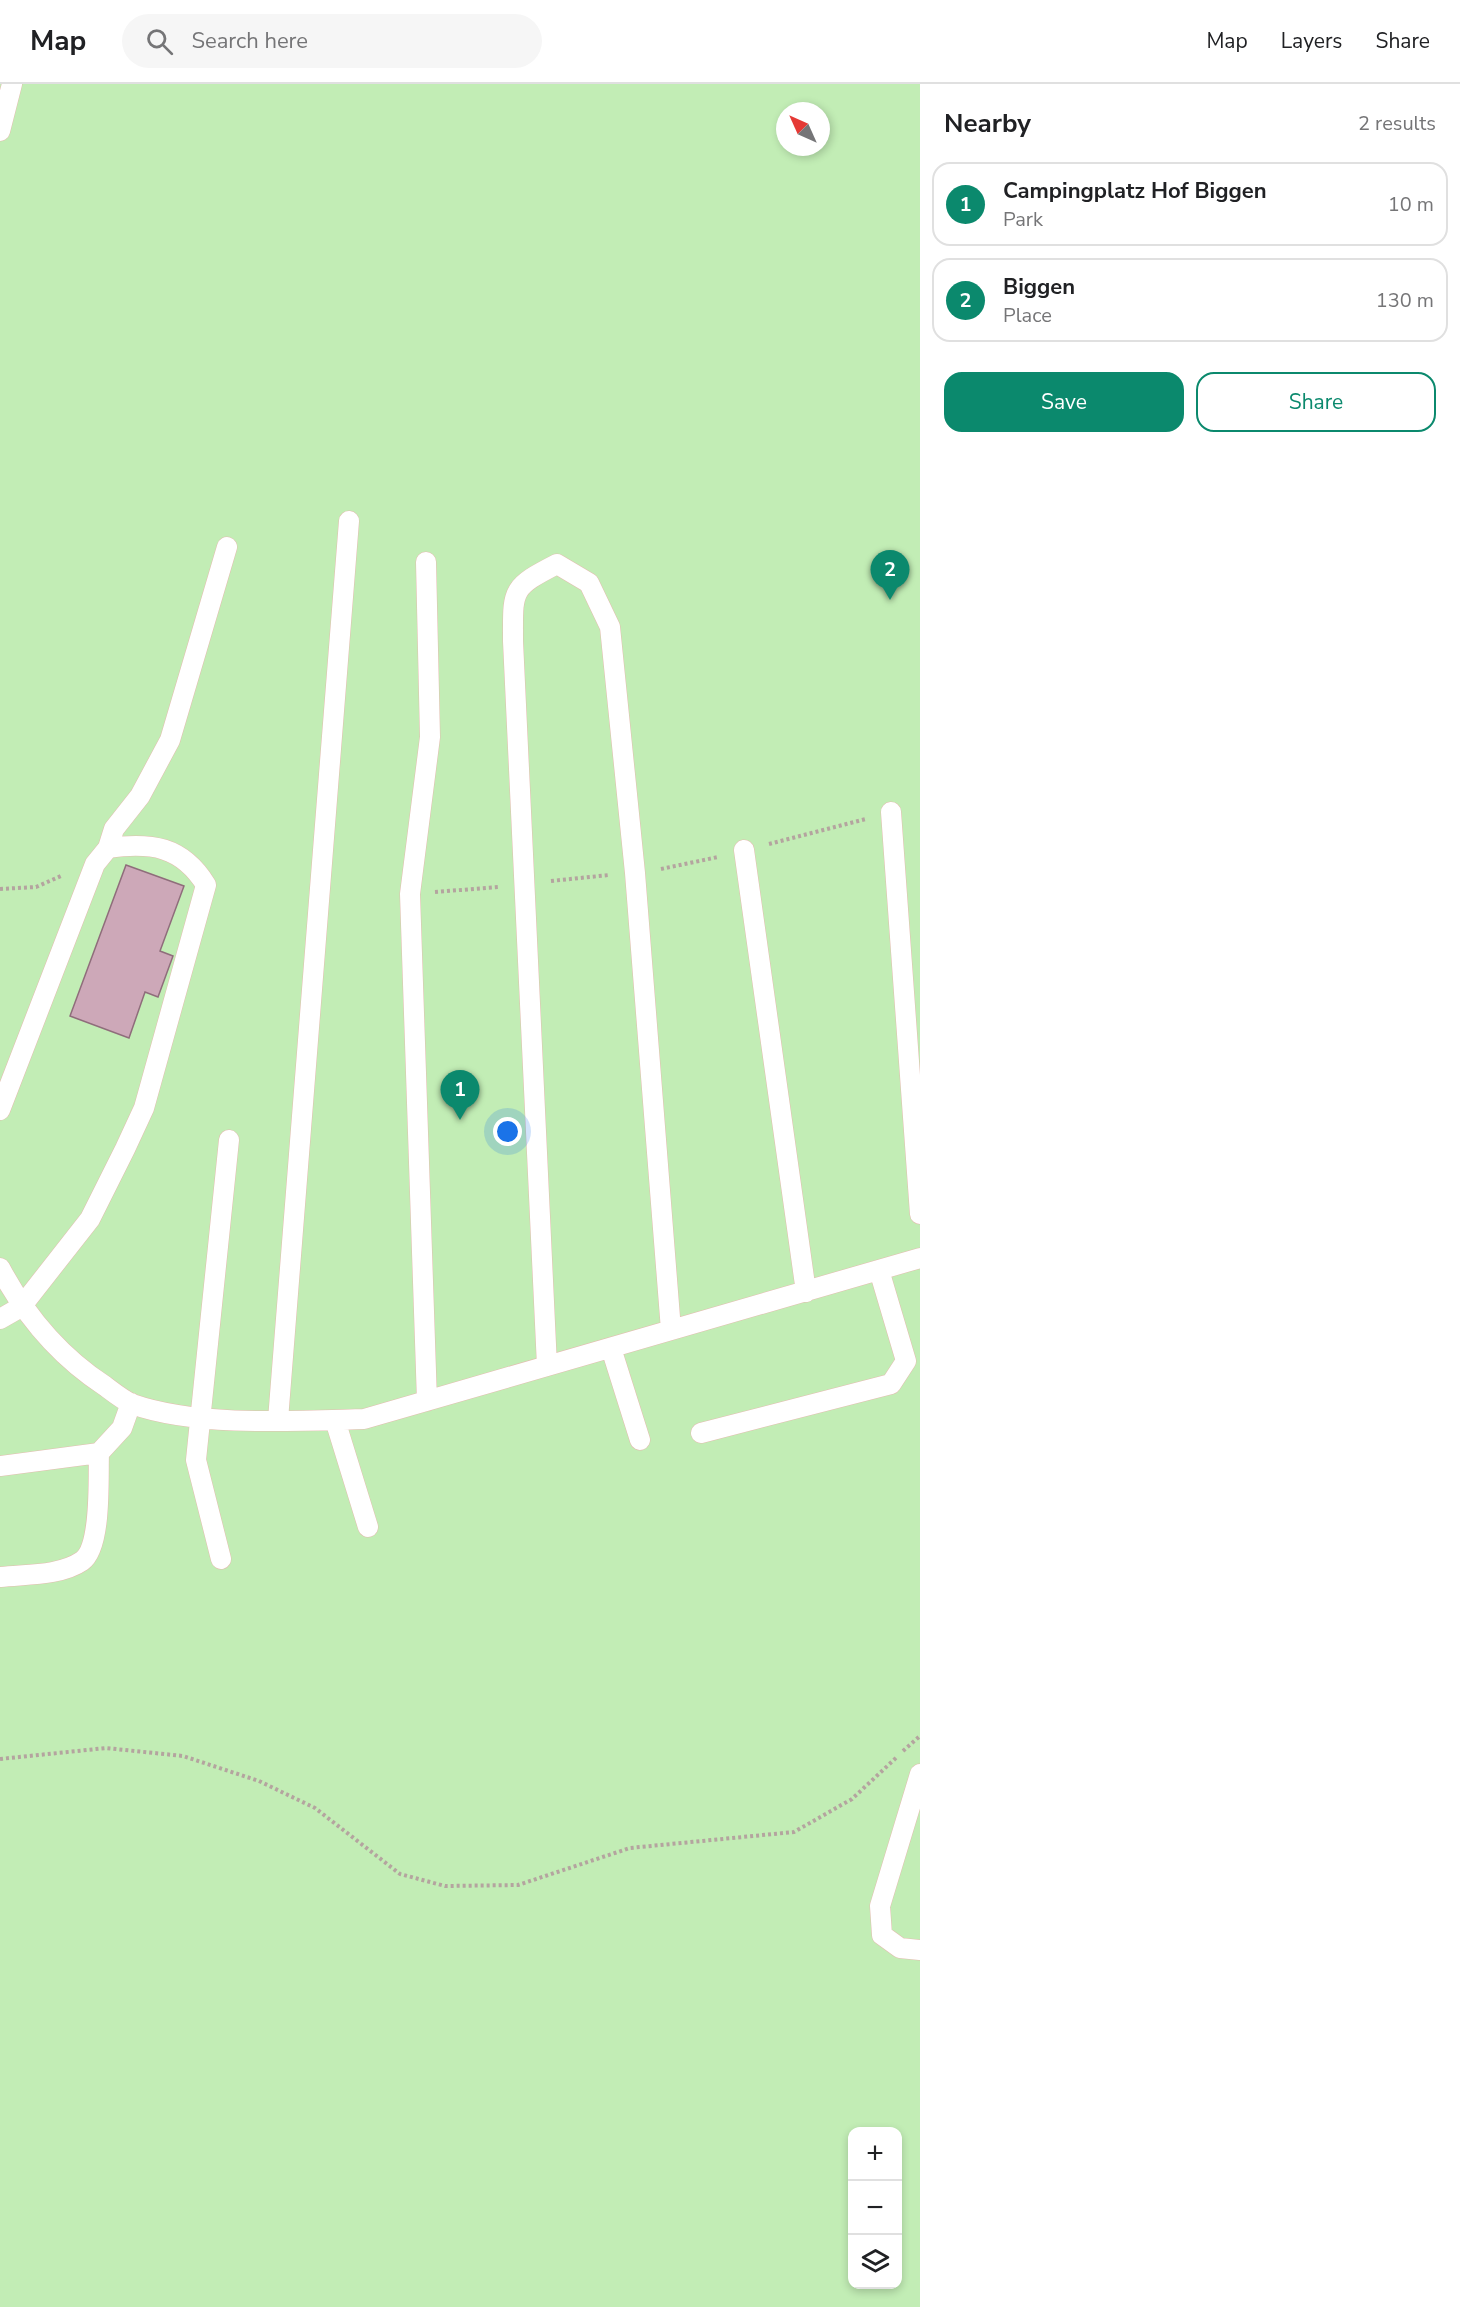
<!DOCTYPE html>
<meta charset="utf-8">
<style>
:root{--surface:#fff;--page:#f6f6f6;--text:#202124;--muted:#757577;--line:#e0e0e0;--accent:#0b896d}
body{margin:0;font-family:"Nunito Sans",sans-serif;background:var(--page);color:var(--text)}
.controls{position:absolute;right:18px;bottom:18px;display:grid;overflow:hidden;border-radius:12px;box-shadow:0 3px 9px #0003}
.controls button{width:54px;height:54px;display:grid;place-items:center;padding:0;border:0;border-bottom:2px solid var(--line);background:var(--surface);color:var(--text);font:30px sans-serif}
.compass{position:absolute;left:776px;top:18px;width:54px;height:54px;border-radius:50%;background:var(--surface);box-shadow:0 3px 9px #0003;rotate:315deg}
.you{position:absolute;left:508px;top:1048px;width:21px;height:21px;margin:-15px;border:4px solid #fff;border-radius:50%;background:#1a73e8;box-shadow:0 0 0 9px #1a73e833}
.badge{display:grid;place-items:center;width:39px;height:39px;border-radius:50%;background:var(--accent);color:#fff;font-size:20px;font-weight:700}
.pin{position:absolute;translate:-50% -50px;filter:drop-shadow(0 2px 3px #0008)}
.pin::after{content:'';position:absolute;top:32px;width:21px;height:18px;background:inherit;clip-path:polygon(0 0,100% 0,50% 100%)}
.list{margin:0;padding:0;list-style:none}
h2{display:flex;justify-content:space-between;align-items:center;height:78px;margin:0;padding:0 24px;font-size:26px}
h2 small{font-size:20px;font-weight:400;color:var(--muted)}
.list li{display:grid;grid-template-columns:39px 1fr auto;gap:18px;align-items:center;box-sizing:border-box;height:84px;margin:0 12px 12px;padding:0 12px;border:2px solid var(--line);border-radius:18px}
.list b{display:block;font-size:22px;white-space:nowrap}
.list p{margin:0;font-size:20px;white-space:nowrap;color:var(--muted)}
.list em{font-size:20px;font-style:normal;color:var(--muted)}
.actions{display:flex;gap:12px;padding:18px 24px}
.actions a{flex:1;padding:14px 0;border:2px solid var(--accent);border-radius:18px;text-align:center;font-size:21px;color:var(--accent)}
.actions .main{background:var(--accent);color:#fff}
.icon{flex:none;width:33px;height:33px;fill:none;stroke:currentColor;stroke-width:2;stroke-linecap:round;stroke-linejoin:round}
.map{position:relative;flex:none;width:920px;height:2223px;overflow:hidden}
header{display:flex;align-items:center;gap:36px;box-sizing:border-box;height:84px;padding:0 30px;background:var(--surface);border-bottom:2px solid var(--line)}
header strong{font-size:28px}
nav{display:flex;gap:33px;margin-inline-start:auto;font-size:21px}
.search{width:420px;height:54px;background:var(--page);display:flex;align-items:center;gap:15px;box-sizing:border-box;padding:0 21px;border-radius:33px;color:var(--muted);font-size:22px}
main{display:flex}
aside{flex:1;background:var(--surface)}
.map>svg:first-child{display:block}
.green{fill:#c2edb5;fill-rule:evenodd}
.building{fill:#cda8b8;stroke:#8f6d7b;stroke-width:1.5}
.lines{fill:none;stroke-linecap:round;stroke-linejoin:round}
.service-casing{stroke:#e3bdb0;stroke-width:21}
.path{stroke:#b4a49f;stroke-width:4;stroke-dasharray:3 3;stroke-linecap:butt}
.service{stroke:#fff;stroke-width:20}
</style>
<header>
<strong>Map</strong>
<div class="search"><svg class="icon" aria-label="search" viewBox="0 0 24 24"><circle cx="10" cy="10" r="6"/><path d="M15 15l6 6"/></svg>Search here</div>
<nav><a>Map</a><a>Layers</a><a>Share</a></nav>
</header>
<main>
<div class="map">
<svg width="920" height="2223" viewBox="0 0 920 2223">
<rect width="100%" height="100%" fill="#fcece6"/>
<!-- green -->
<path class="green" d="M0,0H920V2223H0ZM785,27H821V63H785ZM852,2048H898V2200H852Z"/>
<!-- building -->
<path class="building" d="M126,781L184,802L160,867L173,872L158,913L145,908L129,954L70,932Z"/>
<g class="lines">
<defs>
<path id="service" d="M0,47L12,0
M426,478L430,653L410,810L427,1317
M891,728L920,1130
M108,764L114,745L140,712L170,656L227,463
M744,766L806,1208
M0,1026L95,780L108,764C151,758 182,762 206,801L144,1024L125,1065L90,1135L21,1223L0,1235
M0,1184C26,1233 59,1272 105,1302C113,1308 123,1316 132,1320C197,1343 295,1337 364,1335L920,1174
M611,1264L640,1356
M547,1282L513,557C513,506 510,504 557,480L589,499L610,543L635,789L671,1246
M278,1336L349,437
M335,1336L368,1443
M701,1349L891,1300L906,1277L879,1186
M0,1382L99,1369L122,1344L131,1319
M221,1475L196,1376L229,1056
M0,1493C26,1490 60,1492 82,1477C102,1463 98,1393 99,1369
M920,1690L880,1822L882,1851L900,1864L920,1866"/>
</defs>
<!-- service casing -->
<use href="#service" class="service-casing"/>
<!-- path -->
<path class="path" d="M769,760L866,735
M661,785L718,773
M551,797L609,791
M0,805L36,803L61,792
M435,808L499,803
M903,1667L920,1652
M0,1675L106,1664L183,1672L259,1697L315,1724L400,1790L445,1802L518,1801L630,1764L794,1748L852,1715L898,1672"/>
<!-- service -->
<use href="#service" class="service"/>
</g>
</svg>
<div class="controls">
<button>+</button>
<button>−</button>
<button><svg class="icon" aria-label="layers" viewBox="0 0 24 24"><path d="M12 4l9 5-9 5-9-5zM3 14l9 5 9-5"/></svg></button>
</div>
<svg class="compass" viewBox="-18 -18 36 36"><path d="M0-13l5 13h-10z" fill="#e53935"/><path d="M0 13l5-13h-10z" fill="#757577"/></svg>
<div class="you"></div>
<div class="pin badge" style="left:460px;top:1036px">1</div>
<div class="pin badge" style="left:890px;top:516px">2</div>
</div>
<aside>
<h2>Nearby<small>2 results</small></h2>
<ul class="list">
<li><span class="badge">1</span><div><b>Campingplatz Hof Biggen</b><p>Park</p></div><em>10 m</em></li>
<li><span class="badge">2</span><div><b>Biggen</b><p>Place</p></div><em>130 m</em></li>
</ul>
<div class="actions"><a class="main">Save</a><a>Share</a></div>
</aside>
</main>
